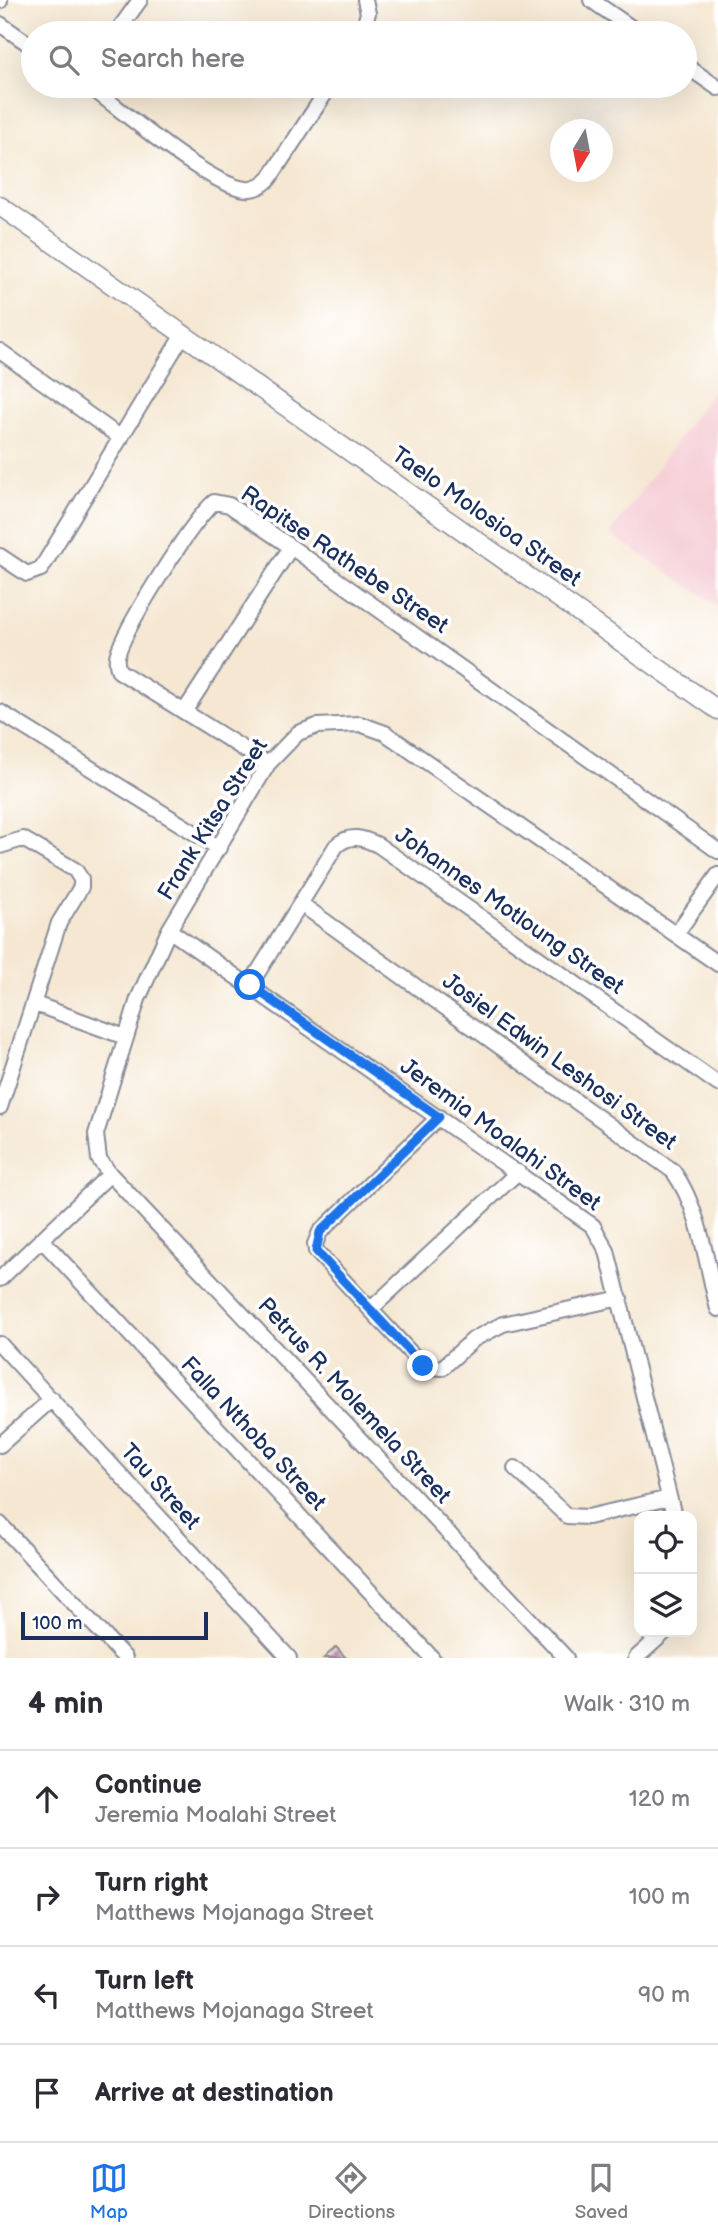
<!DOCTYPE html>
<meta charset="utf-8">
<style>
:root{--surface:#fff;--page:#f2f2f3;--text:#2b2b33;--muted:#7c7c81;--line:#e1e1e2;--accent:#1a73e8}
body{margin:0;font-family:"Balsamiq Sans",sans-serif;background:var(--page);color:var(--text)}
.controls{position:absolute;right:21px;bottom:21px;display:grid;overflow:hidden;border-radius:14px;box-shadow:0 7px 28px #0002}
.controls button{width:63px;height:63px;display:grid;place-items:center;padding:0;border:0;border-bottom:2px solid var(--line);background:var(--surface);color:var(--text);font:35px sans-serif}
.compass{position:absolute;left:550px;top:119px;width:63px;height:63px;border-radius:50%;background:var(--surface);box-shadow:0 7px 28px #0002;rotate:190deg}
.scale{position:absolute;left:21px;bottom:18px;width:187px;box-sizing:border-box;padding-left:7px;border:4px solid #1b2f5e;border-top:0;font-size:19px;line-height:24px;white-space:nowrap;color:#1b2f5e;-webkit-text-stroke:5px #fff;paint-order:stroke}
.stop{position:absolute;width:21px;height:21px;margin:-16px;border:5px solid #1a73e8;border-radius:50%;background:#fff}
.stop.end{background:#1a73e8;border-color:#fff;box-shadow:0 2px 7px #0008}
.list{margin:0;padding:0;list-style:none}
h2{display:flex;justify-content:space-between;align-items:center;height:91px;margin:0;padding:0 28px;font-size:30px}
h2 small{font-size:23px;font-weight:400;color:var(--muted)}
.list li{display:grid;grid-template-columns:46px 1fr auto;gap:21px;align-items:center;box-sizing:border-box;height:98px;padding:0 28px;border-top:2px solid var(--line)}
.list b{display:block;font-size:26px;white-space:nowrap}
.list p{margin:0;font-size:23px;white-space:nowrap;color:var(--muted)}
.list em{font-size:23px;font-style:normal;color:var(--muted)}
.icon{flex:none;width:38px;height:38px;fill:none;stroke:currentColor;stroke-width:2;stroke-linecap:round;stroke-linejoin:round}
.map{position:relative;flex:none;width:718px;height:1658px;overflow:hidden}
.search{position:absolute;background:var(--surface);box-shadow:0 7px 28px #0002;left:21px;right:21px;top:21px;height:77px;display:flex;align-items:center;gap:18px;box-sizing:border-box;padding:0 24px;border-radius:38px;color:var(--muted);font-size:26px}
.sheet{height:483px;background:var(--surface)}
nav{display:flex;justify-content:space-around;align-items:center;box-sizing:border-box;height:98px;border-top:2px solid var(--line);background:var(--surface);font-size:19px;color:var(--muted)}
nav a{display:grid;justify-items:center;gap:4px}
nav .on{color:var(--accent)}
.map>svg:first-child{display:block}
.built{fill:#f6cfd7}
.building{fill:url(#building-cross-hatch)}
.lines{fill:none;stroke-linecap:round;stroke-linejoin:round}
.minor-casing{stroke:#888b98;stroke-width:18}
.tertiary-casing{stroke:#888b98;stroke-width:21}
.minor{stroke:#fff;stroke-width:14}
.tertiary{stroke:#fff;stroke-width:18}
.route{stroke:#1a73e8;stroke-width:9}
.labels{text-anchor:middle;stroke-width:7;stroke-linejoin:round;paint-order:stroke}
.street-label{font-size:23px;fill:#1b2f5e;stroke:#fff}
</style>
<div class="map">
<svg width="718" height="1658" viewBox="0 0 718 1658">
<defs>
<pattern id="building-cross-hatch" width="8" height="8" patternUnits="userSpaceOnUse" patternTransform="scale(1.75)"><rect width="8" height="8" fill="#d8a7c1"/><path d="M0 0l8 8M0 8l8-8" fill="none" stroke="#ae88a0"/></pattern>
</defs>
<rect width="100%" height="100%" fill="#fff"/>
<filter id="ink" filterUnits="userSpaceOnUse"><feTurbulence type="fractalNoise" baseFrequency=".0143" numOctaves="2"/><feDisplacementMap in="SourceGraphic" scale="14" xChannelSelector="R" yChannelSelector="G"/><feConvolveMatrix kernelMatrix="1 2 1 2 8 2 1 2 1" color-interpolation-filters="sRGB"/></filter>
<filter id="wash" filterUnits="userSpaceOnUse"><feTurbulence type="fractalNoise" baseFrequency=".00686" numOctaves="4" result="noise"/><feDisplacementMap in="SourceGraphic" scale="28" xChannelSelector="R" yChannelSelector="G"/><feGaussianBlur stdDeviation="1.57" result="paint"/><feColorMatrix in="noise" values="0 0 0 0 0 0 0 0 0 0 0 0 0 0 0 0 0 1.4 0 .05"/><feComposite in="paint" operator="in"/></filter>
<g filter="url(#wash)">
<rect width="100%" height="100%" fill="#f5e7d1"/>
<!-- built -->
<path class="built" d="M718,383V606L610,534Z"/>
<g id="blocks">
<!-- building -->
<path class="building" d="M336,1647L346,1658H324Z"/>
</g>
</g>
<g filter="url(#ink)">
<use href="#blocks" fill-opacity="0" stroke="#888b98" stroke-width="2"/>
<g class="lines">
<defs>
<path id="minor" d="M591,0L639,33
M0,1V0
M0,24L33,47
M116,33L140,0
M362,33L368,13L365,0
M685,65L718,88
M89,86C122,110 209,186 246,189C255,190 262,186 269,179L330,86
M0,351L121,438
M0,556L27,574L41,569L184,333
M0,712L219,848
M184,712L291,547
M268,764L119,671C116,664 116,657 119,650C130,620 191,522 214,502L229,505L291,547L718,851
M0,846L23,839L75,870L81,879V887L59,923L0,1107
M301,904L673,1171C701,1210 706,1264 718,1309
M169,930L593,1226L607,1251L674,1516
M676,934L718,875
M250,985L336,846C350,833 363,838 378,845L718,1084
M35,1004L125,1037
M439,1117L320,1232L315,1244L316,1251L423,1366L442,1368L474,1339L503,1324L620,1298
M41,1239L432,1658
M0,1279L110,1174
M371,1309L518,1172
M0,1344L289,1658
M0,1445L52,1399
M515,1468L567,1516L588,1517L669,1498
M0,1524L125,1658
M566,1658L110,1174L99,1159L96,1134L138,999L169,930L268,764L298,733L317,726L360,724L385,733L718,964
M636,1658L665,1632"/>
<path id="tertiary" d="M0,206L718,710"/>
</defs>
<!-- minor casing -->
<use href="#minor" class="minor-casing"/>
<!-- tertiary casing -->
<use href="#tertiary" class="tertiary-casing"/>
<!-- minor -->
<use href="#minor" class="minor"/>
<!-- tertiary -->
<use href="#tertiary" class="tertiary"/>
</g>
</g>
<g class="lines" filter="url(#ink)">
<!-- route -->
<path class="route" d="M250,985L439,1117L320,1232L316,1251L423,1366"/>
</g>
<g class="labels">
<!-- street labels -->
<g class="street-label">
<text transform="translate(487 516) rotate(35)" y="8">Taelo Molosioa Street</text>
<text transform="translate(345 559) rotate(34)" y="8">Rapitse Rathebe Street</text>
<text transform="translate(212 819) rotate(-58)" y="8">Frank Kitsa Street</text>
<text transform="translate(510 910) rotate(35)" y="8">Johannes Motloung Street</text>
<text transform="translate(560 1061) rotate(36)" y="8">Josiel Edwin Leshosi Street</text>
<text transform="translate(501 1134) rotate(36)" y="8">Jeremia Moalahi Street</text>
<text transform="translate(355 1400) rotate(47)" y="8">Petrus R. Molemela Street</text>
<text transform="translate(254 1433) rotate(47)" y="8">Falla Nthoba Street</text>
<text transform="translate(161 1486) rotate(48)" y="8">Tau Street</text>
</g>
</g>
</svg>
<div class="controls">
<button><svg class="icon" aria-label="locate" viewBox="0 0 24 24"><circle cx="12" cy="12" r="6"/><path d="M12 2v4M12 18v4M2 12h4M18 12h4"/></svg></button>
<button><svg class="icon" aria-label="layers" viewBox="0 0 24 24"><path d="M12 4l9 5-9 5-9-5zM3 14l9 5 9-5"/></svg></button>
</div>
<svg class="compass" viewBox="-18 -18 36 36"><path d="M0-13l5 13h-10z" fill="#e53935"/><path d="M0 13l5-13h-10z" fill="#7c7c81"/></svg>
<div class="scale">100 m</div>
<div class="stop" style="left:250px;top:985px"></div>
<div class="stop end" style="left:423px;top:1366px"></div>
<div class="search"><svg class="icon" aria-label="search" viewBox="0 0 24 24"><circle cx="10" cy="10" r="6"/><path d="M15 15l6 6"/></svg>Search here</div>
</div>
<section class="sheet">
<h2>4 min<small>Walk · 310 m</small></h2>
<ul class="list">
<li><svg class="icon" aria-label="ahead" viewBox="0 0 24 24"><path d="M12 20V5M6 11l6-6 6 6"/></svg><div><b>Continue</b><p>Jeremia Moalahi Street</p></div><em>120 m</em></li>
<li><svg class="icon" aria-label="right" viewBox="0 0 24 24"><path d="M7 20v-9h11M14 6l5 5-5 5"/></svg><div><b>Turn right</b><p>Matthews Mojanaga Street</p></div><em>100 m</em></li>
<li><svg class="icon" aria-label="left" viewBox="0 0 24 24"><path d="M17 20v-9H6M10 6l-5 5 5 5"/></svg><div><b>Turn left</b><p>Matthews Mojanaga Street</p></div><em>90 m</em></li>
<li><svg class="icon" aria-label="arrive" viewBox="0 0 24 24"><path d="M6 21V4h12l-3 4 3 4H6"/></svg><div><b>Arrive at destination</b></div></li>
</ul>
</section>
<nav>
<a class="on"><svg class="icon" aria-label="map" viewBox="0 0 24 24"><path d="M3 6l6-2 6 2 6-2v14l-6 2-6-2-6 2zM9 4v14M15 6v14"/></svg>Map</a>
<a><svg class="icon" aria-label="directions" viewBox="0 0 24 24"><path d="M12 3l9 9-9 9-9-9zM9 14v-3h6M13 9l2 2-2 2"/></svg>Directions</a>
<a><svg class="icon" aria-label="saved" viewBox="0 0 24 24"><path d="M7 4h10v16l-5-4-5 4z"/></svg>Saved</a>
</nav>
